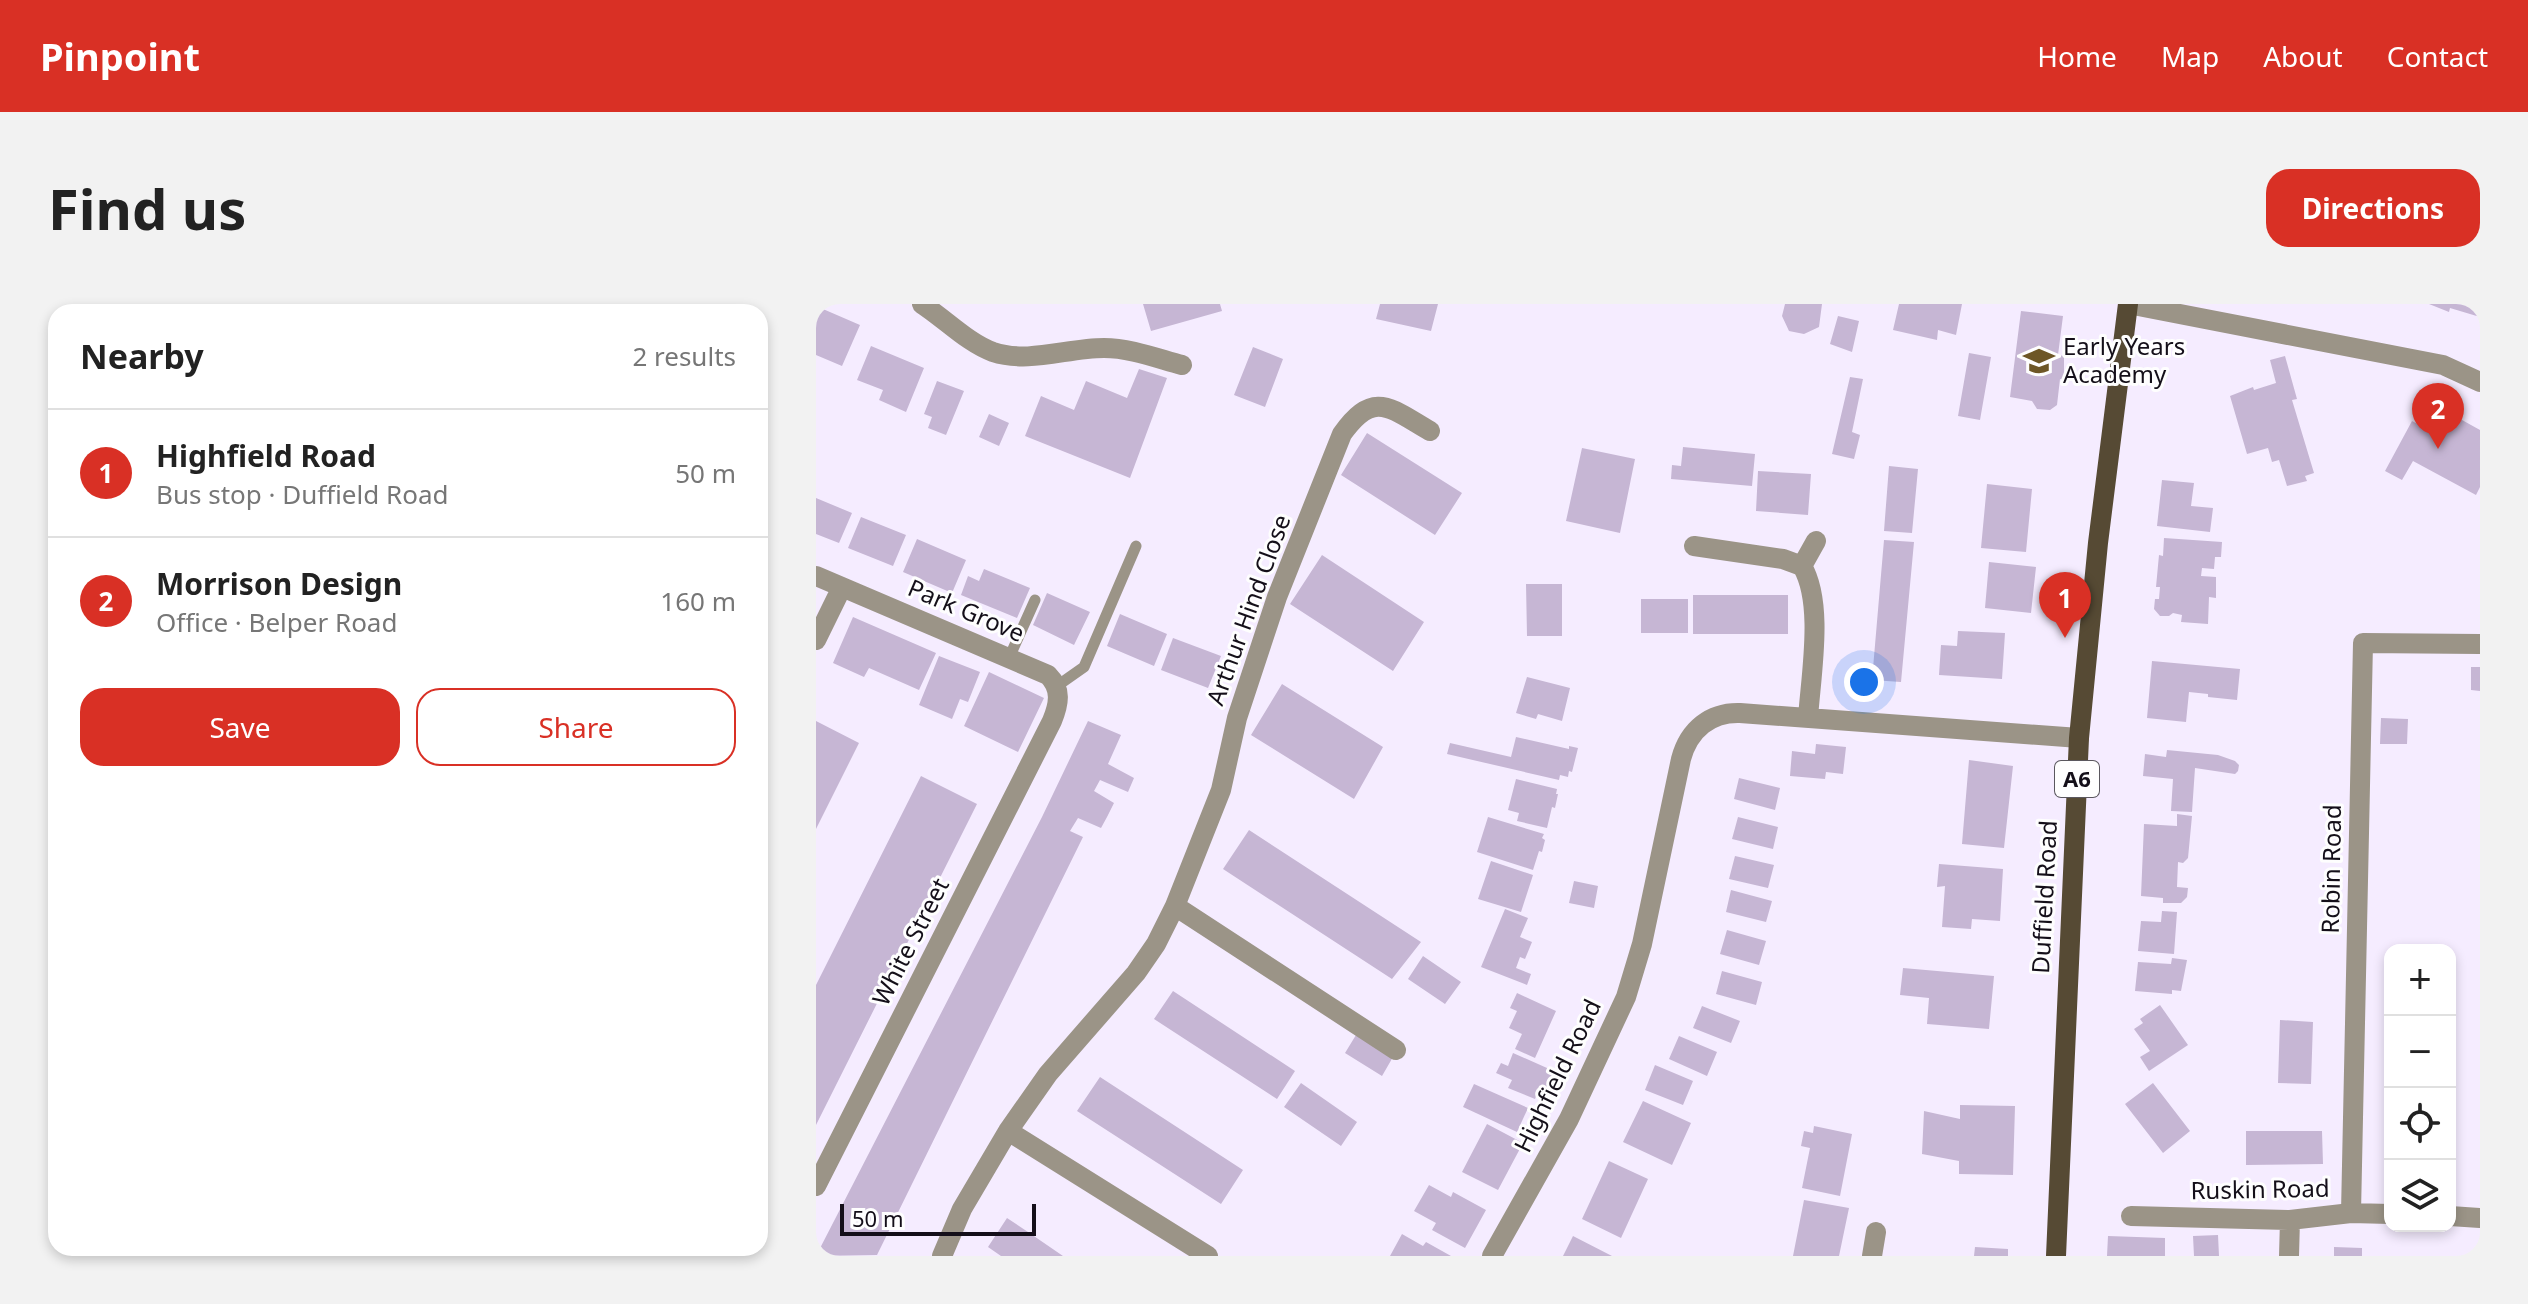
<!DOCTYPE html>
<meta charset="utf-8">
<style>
:root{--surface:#fff;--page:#f2f2f2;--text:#222;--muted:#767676;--line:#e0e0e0;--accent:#d93025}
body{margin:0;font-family:"Noto Sans",sans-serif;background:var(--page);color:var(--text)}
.controls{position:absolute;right:24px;bottom:24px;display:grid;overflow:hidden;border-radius:16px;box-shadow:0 4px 12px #0003}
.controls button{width:72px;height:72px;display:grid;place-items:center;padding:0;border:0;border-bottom:2px solid var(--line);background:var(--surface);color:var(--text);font:40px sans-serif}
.scale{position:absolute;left:24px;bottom:20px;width:196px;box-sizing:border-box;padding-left:8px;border:4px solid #140f19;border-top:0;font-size:22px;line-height:28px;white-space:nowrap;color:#140f19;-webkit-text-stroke:6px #fefefe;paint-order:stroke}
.you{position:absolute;left:1048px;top:378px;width:28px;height:28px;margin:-20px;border:6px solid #fff;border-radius:50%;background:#1a73e8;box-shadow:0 0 0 12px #1a73e833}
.badge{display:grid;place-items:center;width:52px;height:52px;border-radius:50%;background:var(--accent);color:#fff;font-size:26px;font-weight:700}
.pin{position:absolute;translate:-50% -66px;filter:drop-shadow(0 2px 4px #0008)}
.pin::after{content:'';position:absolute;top:42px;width:28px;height:24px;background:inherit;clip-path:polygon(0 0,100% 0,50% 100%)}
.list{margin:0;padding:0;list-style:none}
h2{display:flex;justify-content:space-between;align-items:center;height:104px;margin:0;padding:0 32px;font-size:34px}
h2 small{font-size:26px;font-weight:400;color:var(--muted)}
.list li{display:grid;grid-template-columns:52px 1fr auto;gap:24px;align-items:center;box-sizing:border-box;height:128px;padding:0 32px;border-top:2px solid var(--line)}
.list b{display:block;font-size:30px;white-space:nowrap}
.list p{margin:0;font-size:26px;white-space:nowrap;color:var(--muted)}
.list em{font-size:26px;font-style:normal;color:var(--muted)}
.actions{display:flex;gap:16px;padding:24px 32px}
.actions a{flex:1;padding:18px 0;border:2px solid var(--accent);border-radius:24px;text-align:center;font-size:28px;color:var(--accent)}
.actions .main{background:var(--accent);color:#fff}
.icon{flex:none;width:44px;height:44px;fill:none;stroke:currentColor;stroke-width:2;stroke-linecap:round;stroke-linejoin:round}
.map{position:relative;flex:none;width:1664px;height:952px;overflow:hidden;border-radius:24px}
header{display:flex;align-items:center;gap:48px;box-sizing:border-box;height:112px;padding:0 40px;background:var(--accent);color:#fff}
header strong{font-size:38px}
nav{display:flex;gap:44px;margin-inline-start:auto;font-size:28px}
.intro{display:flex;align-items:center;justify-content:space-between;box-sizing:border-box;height:192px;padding:0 48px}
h1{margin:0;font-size:56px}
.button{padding:20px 36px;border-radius:24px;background:var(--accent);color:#fff;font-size:28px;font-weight:700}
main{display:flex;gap:48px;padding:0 48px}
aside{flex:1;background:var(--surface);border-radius:24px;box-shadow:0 4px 12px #0003}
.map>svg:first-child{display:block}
.building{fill:#c6b6d4}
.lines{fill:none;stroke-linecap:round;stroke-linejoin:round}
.lane{stroke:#9b9487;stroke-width:11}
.street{stroke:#9b9487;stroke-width:20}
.primary{stroke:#564a34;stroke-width:20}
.labels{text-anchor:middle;stroke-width:6;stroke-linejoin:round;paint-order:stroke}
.shield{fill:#fefefe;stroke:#5a575e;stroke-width:2}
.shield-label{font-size:22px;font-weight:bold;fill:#140f19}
.poi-label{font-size:24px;fill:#140f19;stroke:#fefefe;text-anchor:start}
.street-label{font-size:24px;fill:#140f19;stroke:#fefefe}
</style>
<header>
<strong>Pinpoint</strong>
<nav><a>Home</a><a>Map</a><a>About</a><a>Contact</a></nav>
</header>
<div class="intro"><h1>Find us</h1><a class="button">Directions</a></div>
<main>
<aside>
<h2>Nearby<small>2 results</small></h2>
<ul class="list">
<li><span class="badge">1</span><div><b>Highfield Road</b><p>Bus stop · Duffield Road</p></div><em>50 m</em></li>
<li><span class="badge">2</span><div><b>Morrison Design</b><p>Office · Belper Road</p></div><em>160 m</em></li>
</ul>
<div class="actions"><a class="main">Save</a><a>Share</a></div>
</aside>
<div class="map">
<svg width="1664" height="952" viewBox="0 0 1664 952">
<rect width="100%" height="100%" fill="#f5ecff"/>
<!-- building -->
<path class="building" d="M327,0H404L406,7L335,27Z
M564,0H622L615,27L560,15Z
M969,0H1006L1003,23L988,30L973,27L966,12Z
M1083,0H1146L1140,31L1122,26L1121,36L1077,26Z
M1613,0H1664V13L1634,4L1633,8Z
M0,2L44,21L26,62L0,51Z
M1205,7L1247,12L1242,51L1248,52V76L1244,75L1241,101L1234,106L1221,105L1216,97L1194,93Z
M1022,12L1043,17L1036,48L1014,40Z
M55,42L108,64L90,108L63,96L67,86L41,76Z
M437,43L467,55L449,103L418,91Z
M1153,49L1175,53L1164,116L1142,112Z
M1469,52L1481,95L1476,96L1498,169L1489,172L1491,177L1471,182L1463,156L1456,158L1452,144L1431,150L1414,92L1437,83L1438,86L1460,79L1454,56Z
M323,65L351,74L314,174L209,132L225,92L258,106L270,77L311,94Z
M1034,73L1047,75L1036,128L1044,131L1038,155L1016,150Z
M121,77L148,87L130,131L112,124L116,113L108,110Z
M173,110L193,119L183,142L163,133Z
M1637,111L1664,126V183L1660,191L1597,157L1586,176L1569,167L1596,117L1626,133Z
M551,129L646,189L619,231L525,171Z
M867,143L939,150L936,182L855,175L856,161L865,162Z
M766,144L819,155L804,229L750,217Z
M1073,162L1102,165L1096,229L1068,227Z
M942,167L995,170L992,211L940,207Z
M1346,176L1378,179L1375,202L1397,204L1394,228L1341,222Z
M1171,180L1216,185L1210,248L1165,244Z
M0,194L36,209L23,239L0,230Z
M45,213L90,231L77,262L32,244Z
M1348,234L1406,238L1405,253H1399L1398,265L1386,264L1385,272L1400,273V294L1393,293L1392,320L1365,318L1366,311L1357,309L1353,312H1344L1338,305L1339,295H1343L1344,283H1340L1343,251L1347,252Z
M101,235L150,256L136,289L87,268Z
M1068,236L1098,238L1085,378L1056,376Z
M506,251L608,318L577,367L474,300Z
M1173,258L1220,263L1215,309L1169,304Z
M168,265L214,284L201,314L145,291L152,272L163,277Z
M710,280H746V332H711Z
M231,289L274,308L258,341L217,321Z
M877,291H972V330H877Z
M825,295H872V329H825Z
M304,310L351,330L338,362L291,342Z
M37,313L120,349L103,386L53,364L48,373L17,359Z
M1142,327L1189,329L1186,375L1123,371L1125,341L1141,342Z
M357,334L405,352L392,384L345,366Z
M123,352L164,368L152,398L144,395L136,415L103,401Z
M1336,357L1424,365L1421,396L1392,393V390L1373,388L1370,418L1331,414Z
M1655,363H1664V387L1655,386Z
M173,368L228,394L202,448L148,422Z
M711,373L754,384L746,417L722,410L720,415L700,409Z
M466,380L567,443L538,495L435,431Z
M1565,414L1592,415L1591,440H1564Z
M0,417L43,439L0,525Z
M272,417L305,431L292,460L318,474L312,488L284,476L278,487L298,499L291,513L285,524L262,514L254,527L267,533L61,951L0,952L226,513Z
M700,433L753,445V442L762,444L756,468L753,467L752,473L744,471L743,476L631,450L634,439L695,453Z
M1000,440L1030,443L1027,470L1010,468L1009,475L974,472L976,447L999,450Z
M1351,446L1402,451L1419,457L1423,461L1422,467L1419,470L1379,464L1376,508L1355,507L1357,475L1327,472L1329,450L1350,453Z
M1153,456L1197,462L1188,544L1146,540Z
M105,472L161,500L0,821V681Z
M923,474L964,484L959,506L918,495Z
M700,475L741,485L740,490H742L739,504L736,503L731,524L701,517L703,509L692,506Z
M1361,510L1376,512L1372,554L1367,559L1362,558L1361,583L1372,584L1371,593L1365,599H1347V594L1325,592L1328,520L1361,522Z
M672,513L728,530L726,534L729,536L726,548L723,547L717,566L661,548Z
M922,513L962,523L957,545L916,535Z
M433,526L605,638L576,675L407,565Z
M919,552L958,561L952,584L913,575Z
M675,557L717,571L705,608L662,595Z
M1123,560L1187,565L1184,617L1156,615L1155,625L1126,623L1129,582L1121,583Z
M758,577L782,582L778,604L753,599Z
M915,586L956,597L950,618L910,608Z
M689,605L712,614L704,633L716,638L709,655L704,653L700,664L715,670L711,681L665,663Z
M1346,607L1361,608L1358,650L1322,647L1325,617L1345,618Z
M911,626L950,637L943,661L904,650Z
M607,652L645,678L629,700L592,675Z
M1356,654L1371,656L1365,687L1356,686V690L1319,687L1322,658L1355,660Z
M1087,664L1178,672L1173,725L1111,720L1113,694L1084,691Z
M906,667L946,678L940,701L900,690Z
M357,687L479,767L461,795L338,715Z
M701,689L740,707L719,754L699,745L706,730L693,724L701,707L694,704Z
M1344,701L1372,741L1333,767L1324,753L1334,747L1318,725L1327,719L1324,715Z
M886,702L924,717L915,739L877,724Z
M1464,716L1497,718L1495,780L1462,779Z
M540,731L577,753L566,772L529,749Z
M863,732L901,748L891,772L853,755Z
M697,749L740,768L730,791L722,787L719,795L692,784L696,776L680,769L685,759L692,762Z
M839,761L877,777L867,801L829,786Z
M284,773L427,866L405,900L261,807Z
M485,779L541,818L525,842L468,803Z
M1337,779L1374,827L1347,849L1309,800Z
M658,780L712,804L701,828L647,803Z
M827,797L875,819L856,861L807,838Z
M1144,801L1199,802L1197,871L1143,870V857L1106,850L1108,807L1144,815Z
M671,820L707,839L682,886L646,868Z
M998,822L1036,830L1024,892L986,884L994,844L985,842L988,827L997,829Z
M1430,827H1506L1507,860L1430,861Z
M793,857L832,875L805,934L766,915Z
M613,881L635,893L637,888L670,906L649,944L616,926L620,919L598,907Z
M988,896L1033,904L1023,952H977Z
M191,914L212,928L247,952H185L172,943Z
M586,930L607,942L610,938L635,952H574Z
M1402,931L1403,952H1378L1377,932Z
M757,932L796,952H747Z
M1292,932L1349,934V952H1291Z
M1159,943L1192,945V952H1158Z
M1518,943L1546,944V952H1518Z"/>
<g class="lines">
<!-- lane -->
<path class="lane" d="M193,354L219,296
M241,382L268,363L320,242"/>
<!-- street -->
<path class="street" d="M106,0C129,15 152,39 177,48C213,60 251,44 288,44C314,44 340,54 366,61
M1312,0L1627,61L1664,78
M878,242L967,255L986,262C1008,299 995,370 992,414
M986,262L1000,237
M0,272L232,371C246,385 243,400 236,417L0,882
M0,336L26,283
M359,602L580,746
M192,827L392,952
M1535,909L1547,339L1664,340
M1315,912L1474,916L1535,909L1574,910
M1634,912L1664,914
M126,952L146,905L192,827L232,770L320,669L340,640L359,602L405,486L421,414L461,293L526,130C558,85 574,104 614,127
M676,952L753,815L810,693L826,640L865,455C873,425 895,408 924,409L1263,434
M1056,952L1060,928
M1473,952L1474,916"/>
<!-- primary -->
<path class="primary" d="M1240,952L1263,434L1282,239L1312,0"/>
</g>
<!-- icons -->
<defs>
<symbol id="school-bare" viewBox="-9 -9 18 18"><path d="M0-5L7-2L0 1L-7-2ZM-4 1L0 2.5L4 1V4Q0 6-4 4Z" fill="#6d5626" stroke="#fefefe" stroke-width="2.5" paint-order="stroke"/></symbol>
</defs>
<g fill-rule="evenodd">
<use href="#school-bare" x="1201" y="35" width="44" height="44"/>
</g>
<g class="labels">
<!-- shield labels -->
<rect class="shield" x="1239" y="457" width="44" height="36" rx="6"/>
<g class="shield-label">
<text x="1261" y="483">A6</text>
</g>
<!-- poi labels -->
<g class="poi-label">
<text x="1247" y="51">Early Years<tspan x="1247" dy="28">Academy</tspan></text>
</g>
<!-- street labels -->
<g class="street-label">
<text transform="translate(433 306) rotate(-70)" y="8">Arthur Hind Close</text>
<text transform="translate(150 307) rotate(23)" y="8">Park Grove</text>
<text transform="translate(1516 565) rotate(-89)" y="8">Robin Road</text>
<text transform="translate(1229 593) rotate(-87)" y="8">Duffield Road</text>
<text transform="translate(95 638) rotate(-63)" y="8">White Street</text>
<text transform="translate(742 772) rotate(-64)" y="8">Highfield Road</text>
<text transform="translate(1444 886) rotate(-1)" y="8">Ruskin Road</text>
</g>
</g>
</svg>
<div class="controls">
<button>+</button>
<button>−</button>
<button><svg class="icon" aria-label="locate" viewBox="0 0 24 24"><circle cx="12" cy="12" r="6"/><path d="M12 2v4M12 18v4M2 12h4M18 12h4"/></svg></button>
<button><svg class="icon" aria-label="layers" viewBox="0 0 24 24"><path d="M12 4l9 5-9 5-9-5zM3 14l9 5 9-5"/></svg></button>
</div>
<div class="scale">50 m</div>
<div class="you"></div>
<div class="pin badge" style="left:1249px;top:334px">1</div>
<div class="pin badge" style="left:1622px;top:145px">2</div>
</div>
</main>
